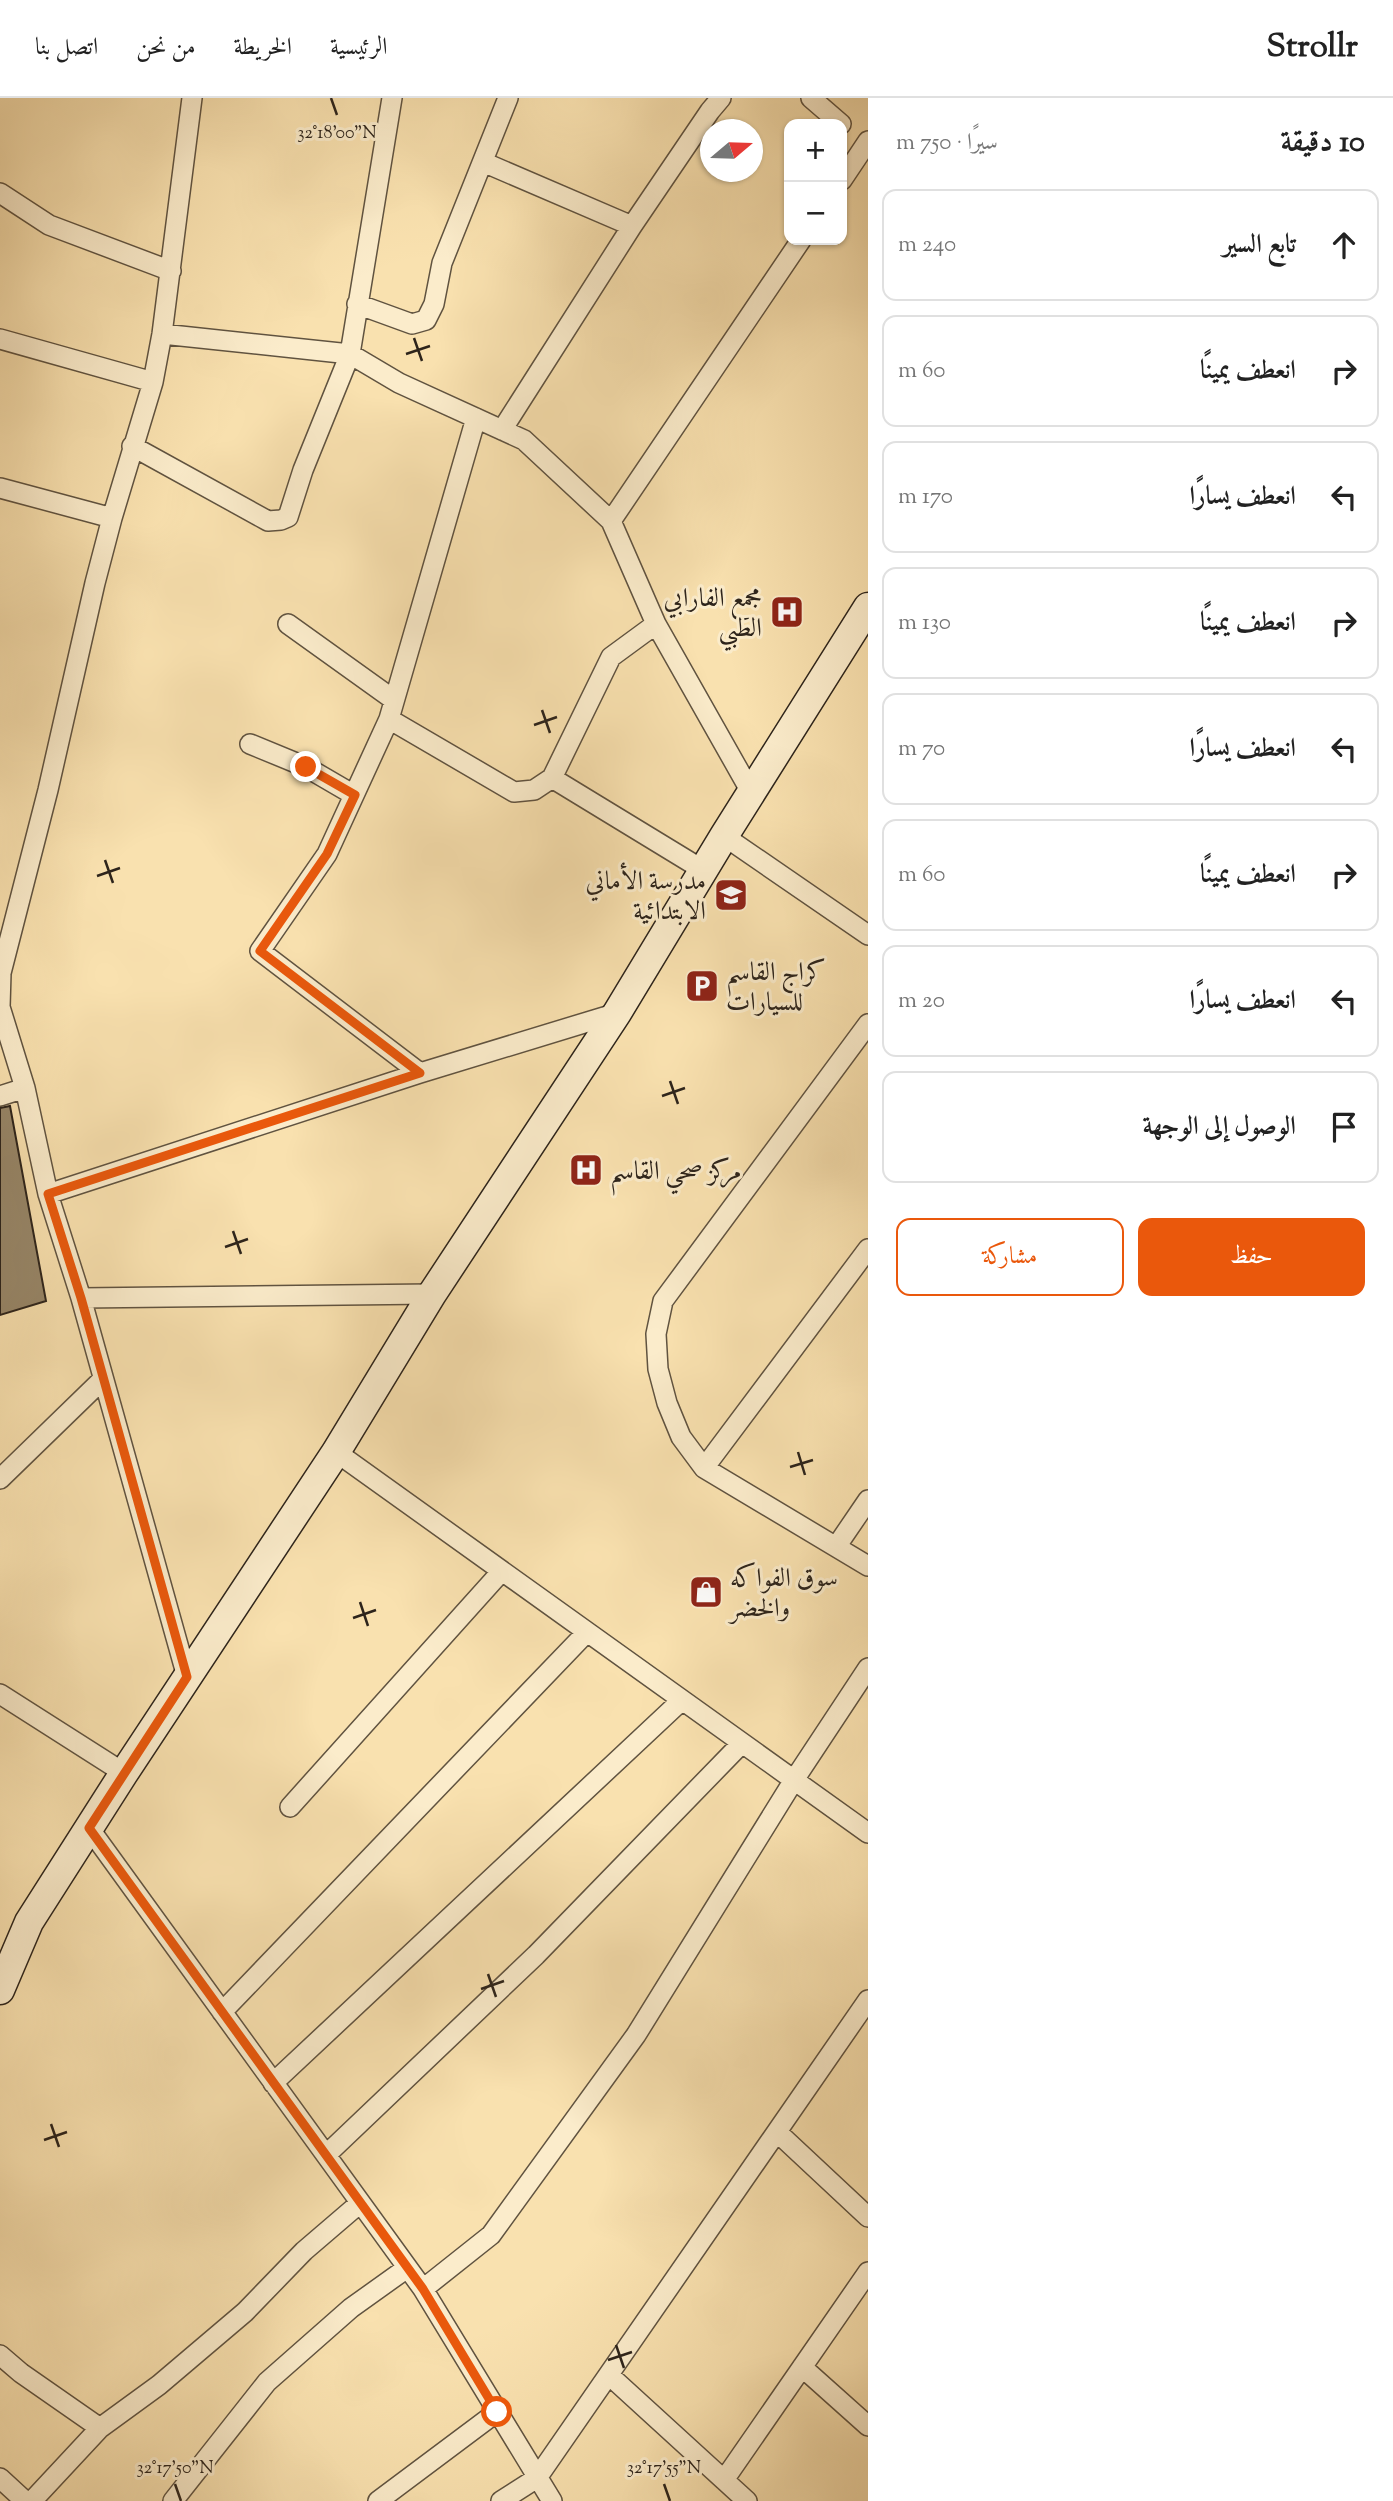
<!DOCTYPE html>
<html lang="ar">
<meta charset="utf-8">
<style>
:root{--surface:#fff;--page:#f2f2f2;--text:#222;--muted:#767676;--line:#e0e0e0;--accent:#ea580c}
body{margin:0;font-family:"Sorts Mill Goudy",Amiri,serif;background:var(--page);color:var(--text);direction:rtl}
.controls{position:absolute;right:21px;top:21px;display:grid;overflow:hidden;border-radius:14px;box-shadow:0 2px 5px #0004}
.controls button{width:63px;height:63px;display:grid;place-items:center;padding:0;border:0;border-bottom:2px solid var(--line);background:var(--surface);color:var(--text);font:35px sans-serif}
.compass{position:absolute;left:700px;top:21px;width:63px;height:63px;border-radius:50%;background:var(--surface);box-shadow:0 2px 5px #0004;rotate:71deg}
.stop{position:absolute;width:21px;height:21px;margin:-16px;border:5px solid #ea580c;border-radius:50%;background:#fff}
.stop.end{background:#ea580c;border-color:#fff;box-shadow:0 2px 7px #0008}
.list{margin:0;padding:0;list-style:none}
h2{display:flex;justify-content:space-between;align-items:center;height:91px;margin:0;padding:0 28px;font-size:30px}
h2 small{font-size:23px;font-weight:400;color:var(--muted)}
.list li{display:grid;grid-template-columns:46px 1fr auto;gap:21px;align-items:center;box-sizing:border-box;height:112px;margin:0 14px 14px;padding:0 14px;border:2px solid var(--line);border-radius:14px}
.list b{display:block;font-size:26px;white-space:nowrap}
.list em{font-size:23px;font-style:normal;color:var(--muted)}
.actions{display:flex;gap:14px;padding:21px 28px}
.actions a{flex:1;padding:16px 0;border:2px solid var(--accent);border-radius:14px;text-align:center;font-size:24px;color:var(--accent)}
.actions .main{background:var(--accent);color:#fff}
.icon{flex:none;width:38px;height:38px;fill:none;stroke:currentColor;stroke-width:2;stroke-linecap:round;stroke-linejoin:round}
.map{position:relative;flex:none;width:868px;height:2403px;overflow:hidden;direction:ltr}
header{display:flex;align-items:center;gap:42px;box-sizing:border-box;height:98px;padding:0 35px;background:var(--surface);border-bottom:2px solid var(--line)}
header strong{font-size:33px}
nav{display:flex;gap:38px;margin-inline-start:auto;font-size:24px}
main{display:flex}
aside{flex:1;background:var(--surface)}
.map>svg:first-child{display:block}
.building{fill:#978668;stroke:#2d241b;stroke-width:2}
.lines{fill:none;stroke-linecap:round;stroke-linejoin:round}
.street-casing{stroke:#605340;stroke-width:22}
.secondary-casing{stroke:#2d241b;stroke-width:31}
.street{stroke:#fbeccb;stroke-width:19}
.secondary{stroke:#fbeccb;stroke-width:28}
.route{stroke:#ea580c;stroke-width:9}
.ticks{fill:none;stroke:#2d241b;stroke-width:2.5}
.labels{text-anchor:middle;stroke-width:6;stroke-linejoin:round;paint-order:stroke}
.poi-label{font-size:26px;fill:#2d241b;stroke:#fbeccb;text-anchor:start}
.ticks-label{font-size:18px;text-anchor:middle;fill:#2d241b;stroke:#fbeccb;stroke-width:6;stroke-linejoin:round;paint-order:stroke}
</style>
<header>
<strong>Strollr</strong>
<nav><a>الرئيسية</a><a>الخريطة</a><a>من نحن</a><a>اتصل بنا</a></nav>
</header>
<main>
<aside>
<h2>10 دقيقة<small>سيرًا · 750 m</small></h2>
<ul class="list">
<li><svg class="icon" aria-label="ahead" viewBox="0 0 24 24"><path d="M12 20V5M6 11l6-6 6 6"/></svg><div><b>تابع السير</b></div><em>240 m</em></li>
<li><svg class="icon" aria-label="right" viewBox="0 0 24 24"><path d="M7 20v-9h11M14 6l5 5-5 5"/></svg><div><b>انعطف يمينًا</b></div><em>60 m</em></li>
<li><svg class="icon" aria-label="left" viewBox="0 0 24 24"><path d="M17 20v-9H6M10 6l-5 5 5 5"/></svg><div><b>انعطف يسارًا</b></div><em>170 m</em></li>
<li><svg class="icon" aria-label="right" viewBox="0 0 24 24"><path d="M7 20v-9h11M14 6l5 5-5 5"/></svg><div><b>انعطف يمينًا</b></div><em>130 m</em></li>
<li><svg class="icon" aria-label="left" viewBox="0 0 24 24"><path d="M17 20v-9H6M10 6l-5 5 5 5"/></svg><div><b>انعطف يسارًا</b></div><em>70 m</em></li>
<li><svg class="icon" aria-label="right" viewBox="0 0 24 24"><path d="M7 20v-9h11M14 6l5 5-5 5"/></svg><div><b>انعطف يمينًا</b></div><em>60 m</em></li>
<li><svg class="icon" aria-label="left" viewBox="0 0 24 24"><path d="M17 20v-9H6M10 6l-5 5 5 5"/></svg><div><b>انعطف يسارًا</b></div><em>20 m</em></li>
<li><svg class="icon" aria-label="arrive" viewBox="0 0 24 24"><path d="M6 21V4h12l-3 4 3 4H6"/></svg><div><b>الوصول إلى الوجهة</b></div></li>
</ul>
<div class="actions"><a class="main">حفظ</a><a>مشاركة</a></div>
</aside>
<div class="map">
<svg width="868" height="2403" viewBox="0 0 868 2403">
<rect width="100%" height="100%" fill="#f9e1af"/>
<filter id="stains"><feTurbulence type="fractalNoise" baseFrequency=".00286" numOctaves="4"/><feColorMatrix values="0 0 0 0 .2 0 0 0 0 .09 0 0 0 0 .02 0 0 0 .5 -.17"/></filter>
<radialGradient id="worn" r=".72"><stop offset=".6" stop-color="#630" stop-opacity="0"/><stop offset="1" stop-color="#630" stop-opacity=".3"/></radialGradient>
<!-- building -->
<path class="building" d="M10,1008L46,1203L0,1217V1010Z"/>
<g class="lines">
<defs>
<path id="street" d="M811,0L841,26
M483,64L632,128
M842,82L868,43
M0,95L49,127L171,173
M357,206L412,226L426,222L434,206L442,165L508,0
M162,236L350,256L399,285L524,342L611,423L656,526L751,694
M0,241L153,284
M502,332L632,128L710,13L721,0
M132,348L268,423L281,422L288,419L303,372L350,256L392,0
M0,390L112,420
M611,423L801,142
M288,526L394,602
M389,621L514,694L534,692L552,680L611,559L656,526
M250,646L306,669L354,697
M552,680L703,772
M724,738L868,837
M868,926L663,1203L656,1236L658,1271L667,1305L681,1339L704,1370L868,1468
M420,975L260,853L327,756L389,621L476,320
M0,998L25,990
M48,1096L420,975L617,915
M81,1200L432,1196
M336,1354L868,1735
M704,1370L868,1151
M0,1381L103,1281
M836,1449L868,1402
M187,1579L81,1200L48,1096L25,990L0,909L1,875L48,692L95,485L112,420L153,284L162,236L192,0
M0,1596L124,1675
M290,1709L501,1474
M89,1730L423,2191L552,2403
M222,1914L587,1534
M273,1985L682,1602
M777,2034L868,2119
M326,2057L536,1857L742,1645
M423,2191L491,2137L636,1937L794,1682L868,1570
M0,2257L21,2275L100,2330
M802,2269L868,2328
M609,2277L747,2403
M0,2380L25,2403
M724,2382L868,2174
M32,2403L100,2330L159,2287L245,2214L304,2153L360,2105
M173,2403L267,2284L351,2210L407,2170
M378,2403L497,2314
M501,2403L537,2380L868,1902"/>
<path id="secondary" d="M0,1892L29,1824L124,1675L336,1354L432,1196L617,915L724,738L868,509"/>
</defs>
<!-- street casing -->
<use href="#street" class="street-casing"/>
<!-- secondary casing -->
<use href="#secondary" class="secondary-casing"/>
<!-- street -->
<use href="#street" class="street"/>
<!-- secondary -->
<use href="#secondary" class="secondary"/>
</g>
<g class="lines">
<!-- route -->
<path class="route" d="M306,669L355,697L327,756L260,853L420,975L48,1096L81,1200L187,1579L89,1730L423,2191L497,2314"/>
</g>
<!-- ticks -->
<path class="ticks" d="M331,0L337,17M414,240L422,263M406,256L430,248M542,612L550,635M534,627L557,619M105,762L113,785M97,778L120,770M670,983L678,1006M662,998L685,990M233,1133L241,1156M225,1149L248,1141M798,1354L805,1377M790,1369L813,1362M360,1504L368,1528M353,1520L376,1512M488,1876L496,1899M481,1891L504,1883M51,2026L59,2049M44,2042L67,2034M616,2247L624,2270M608,2262L632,2254M175,2386L181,2403M664,2386L670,2403"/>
<!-- icons -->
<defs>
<symbol id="hospital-square" viewBox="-11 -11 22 22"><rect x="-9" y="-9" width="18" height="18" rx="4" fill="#8f2418" stroke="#fbeccb"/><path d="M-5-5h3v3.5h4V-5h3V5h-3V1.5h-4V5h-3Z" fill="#fff"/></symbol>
<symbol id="school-square" viewBox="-11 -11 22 22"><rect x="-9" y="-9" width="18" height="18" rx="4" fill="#8f2418" stroke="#fbeccb"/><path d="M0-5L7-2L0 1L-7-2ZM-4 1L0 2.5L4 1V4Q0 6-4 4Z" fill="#fff"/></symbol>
<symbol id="parking-square" viewBox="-11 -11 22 22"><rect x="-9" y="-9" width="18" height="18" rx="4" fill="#8f2418" stroke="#fbeccb"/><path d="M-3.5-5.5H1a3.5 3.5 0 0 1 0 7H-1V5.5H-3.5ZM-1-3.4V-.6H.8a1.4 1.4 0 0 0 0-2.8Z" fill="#fff"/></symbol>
<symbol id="shop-square" viewBox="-11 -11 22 22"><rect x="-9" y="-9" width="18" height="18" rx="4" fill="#8f2418" stroke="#fbeccb"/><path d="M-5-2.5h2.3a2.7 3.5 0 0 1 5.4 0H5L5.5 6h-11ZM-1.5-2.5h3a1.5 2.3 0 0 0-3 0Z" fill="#fff"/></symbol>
</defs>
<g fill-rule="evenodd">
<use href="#hospital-square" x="768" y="495" width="38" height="38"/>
<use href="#school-square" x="712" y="778" width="38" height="38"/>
<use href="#parking-square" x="683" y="869" width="38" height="38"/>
<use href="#hospital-square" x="567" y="1053" width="38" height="38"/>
<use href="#shop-square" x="687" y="1475" width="38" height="38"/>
</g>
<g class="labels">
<!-- poi labels -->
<g class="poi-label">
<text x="762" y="508" text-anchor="end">مجمع الفارابي<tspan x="762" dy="30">الطبي</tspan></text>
<text x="706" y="791" text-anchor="end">مدرسة الأماني<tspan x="706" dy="30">الابتدائية</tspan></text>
<text x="726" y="882">كراج القاسم<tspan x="726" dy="30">للسيارات</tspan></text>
<text x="610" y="1081">مركز صحي القاسم</text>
<text x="730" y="1488">سوق الفواكه<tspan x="730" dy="30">والخضر</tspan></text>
</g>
</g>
<g class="ticks-label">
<text x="337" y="40">32°18'00"N</text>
<text x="175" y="2375">32°17'50"N</text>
<text x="664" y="2375">32°17'55"N</text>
</g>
<rect width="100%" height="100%" filter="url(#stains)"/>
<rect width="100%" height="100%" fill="url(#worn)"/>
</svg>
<div class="controls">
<button>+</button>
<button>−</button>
</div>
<svg class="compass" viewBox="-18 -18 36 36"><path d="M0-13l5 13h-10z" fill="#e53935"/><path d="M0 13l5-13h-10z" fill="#767676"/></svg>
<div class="stop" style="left:497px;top:2314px"></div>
<div class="stop end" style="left:306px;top:669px"></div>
</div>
</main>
